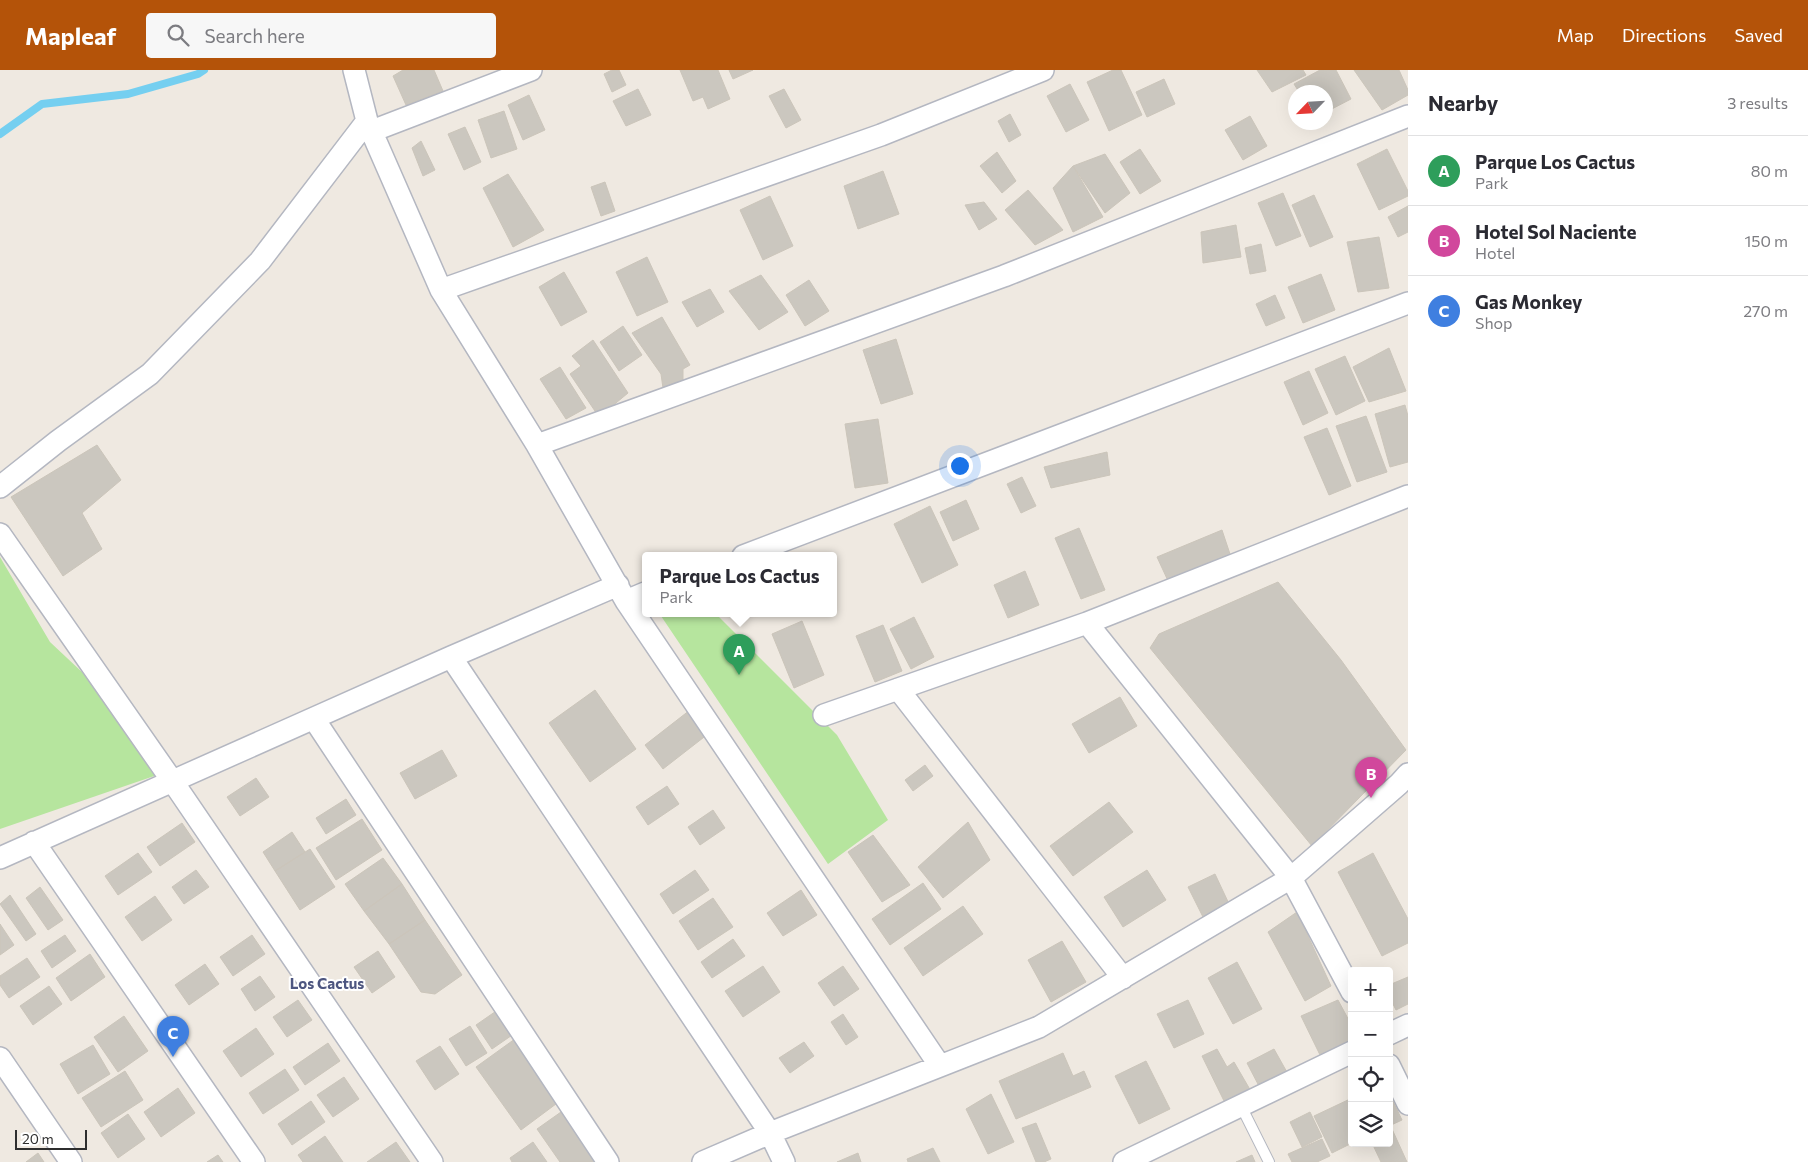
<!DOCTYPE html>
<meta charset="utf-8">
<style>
:root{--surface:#fff;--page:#f7f7f7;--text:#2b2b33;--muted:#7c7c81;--line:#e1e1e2;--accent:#b45309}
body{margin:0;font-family:Commissioner,sans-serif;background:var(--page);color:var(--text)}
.controls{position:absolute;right:15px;bottom:15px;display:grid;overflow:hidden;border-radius:5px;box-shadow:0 5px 20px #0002}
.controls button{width:45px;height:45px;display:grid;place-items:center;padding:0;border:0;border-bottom:1px solid var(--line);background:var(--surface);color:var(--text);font:25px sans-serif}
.compass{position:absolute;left:1288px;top:15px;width:45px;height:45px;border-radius:50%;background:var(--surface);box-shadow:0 5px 20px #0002;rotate:245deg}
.scale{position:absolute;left:15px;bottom:12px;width:72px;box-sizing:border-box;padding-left:5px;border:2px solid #2e2e2e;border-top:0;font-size:14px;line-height:18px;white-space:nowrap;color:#2e2e2e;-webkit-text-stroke:4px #fff;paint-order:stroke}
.you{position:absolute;left:959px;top:395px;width:18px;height:18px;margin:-12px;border:4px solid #fff;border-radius:50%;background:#1a73e8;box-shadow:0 0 0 8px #1a73e833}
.badge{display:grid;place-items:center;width:32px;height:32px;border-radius:50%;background:var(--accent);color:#fff;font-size:16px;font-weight:700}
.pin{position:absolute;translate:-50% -41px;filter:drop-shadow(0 1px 2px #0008)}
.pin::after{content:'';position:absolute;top:26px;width:18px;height:15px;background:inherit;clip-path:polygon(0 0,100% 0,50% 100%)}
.popup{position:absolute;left:642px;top:482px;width:195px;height:65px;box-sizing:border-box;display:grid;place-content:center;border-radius:5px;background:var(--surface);filter:drop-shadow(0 1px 4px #0005);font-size:16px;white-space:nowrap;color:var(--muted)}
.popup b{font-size:19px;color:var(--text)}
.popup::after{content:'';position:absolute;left:50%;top:100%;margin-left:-10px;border:10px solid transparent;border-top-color:var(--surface)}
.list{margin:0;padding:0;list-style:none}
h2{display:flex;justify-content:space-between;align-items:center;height:65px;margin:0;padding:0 20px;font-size:21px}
h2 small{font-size:16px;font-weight:400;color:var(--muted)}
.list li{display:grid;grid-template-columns:32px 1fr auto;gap:15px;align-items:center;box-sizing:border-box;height:70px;padding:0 20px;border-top:1px solid var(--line)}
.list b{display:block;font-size:19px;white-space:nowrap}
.list p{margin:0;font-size:16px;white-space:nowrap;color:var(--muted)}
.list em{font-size:16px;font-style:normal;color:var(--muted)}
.icon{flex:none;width:28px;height:28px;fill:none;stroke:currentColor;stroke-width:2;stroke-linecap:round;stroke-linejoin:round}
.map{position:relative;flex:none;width:1408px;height:1092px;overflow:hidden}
header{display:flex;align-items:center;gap:30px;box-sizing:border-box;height:70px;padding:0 25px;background:var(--accent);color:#fff}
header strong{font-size:24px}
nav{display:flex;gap:28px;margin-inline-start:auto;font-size:18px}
.search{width:350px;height:45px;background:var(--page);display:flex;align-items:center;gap:12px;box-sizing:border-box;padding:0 18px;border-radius:5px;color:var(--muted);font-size:19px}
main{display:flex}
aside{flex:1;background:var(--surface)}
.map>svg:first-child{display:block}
.green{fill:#b6e59e}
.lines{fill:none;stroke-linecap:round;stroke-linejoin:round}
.stream{stroke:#75cff0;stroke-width:8}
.building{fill:#cbc7bf;stroke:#cbc5ba}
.lane-casing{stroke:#b4b7c1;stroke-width:12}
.street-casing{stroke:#b4b7c1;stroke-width:24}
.lane{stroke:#fff;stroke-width:10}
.street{stroke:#fff;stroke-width:21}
.labels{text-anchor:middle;stroke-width:4;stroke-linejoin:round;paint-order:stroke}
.neighbourhood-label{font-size:15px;font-weight:bold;fill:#4d5680;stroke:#fff}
</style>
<header>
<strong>Mapleaf</strong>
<div class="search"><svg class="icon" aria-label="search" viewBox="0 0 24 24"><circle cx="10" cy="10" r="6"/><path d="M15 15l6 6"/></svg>Search here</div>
<nav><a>Map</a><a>Directions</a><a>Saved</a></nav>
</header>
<main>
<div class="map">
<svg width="1408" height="1092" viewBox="0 0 1408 1092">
<rect width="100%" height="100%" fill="#efe9e1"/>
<!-- green -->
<path class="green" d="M0,487L50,572L99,618L160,704L0,759Z
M666,544H716L837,665L888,750L828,794L661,546Z"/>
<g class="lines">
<!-- stream -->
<path class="stream" d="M0,64L42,34L128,24L198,4L204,0"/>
</g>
<!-- building -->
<path class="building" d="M403,0H434L443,21L406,35L393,6Z
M612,0H619L626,15L612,22L604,4Z
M680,0H718L730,29L708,39L703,27L693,31Z
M729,0H753L733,9Z
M1113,0H1121L1142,45L1109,61L1087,12Z
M1257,0H1303L1306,5L1272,22Z
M1320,0H1336L1351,29L1326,42V22H1299L1294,14Z
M1354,0H1399L1408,20V25L1382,40Z
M1164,9L1175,34L1147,47L1136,22Z
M1070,14L1089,50L1066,62L1047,26Z
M638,19L651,45L626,56L613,31Z
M784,19L801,50L786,58L769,26Z
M529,25L545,60L523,70L508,35Z
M504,41L517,79L491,88L478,50Z
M1010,44L1021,65L1009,72L998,51Z
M1250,46L1267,76L1243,90L1225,60Z
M465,57L481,92L464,100L448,64Z
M421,71L435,100L423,106L412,78Z
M1140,79L1161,111L1140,124L1120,92Z
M1387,79L1408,121V126L1379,140L1357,94Z
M997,82L1016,111L1002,123L980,96Z
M1105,84L1130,123L1105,143L1073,96Z
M1073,96L1103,147L1073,162L1053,118Z
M883,101L899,144L858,159L844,116Z
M508,104L544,160L513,177L483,118Z
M605,112L615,141L601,146L591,117Z
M1028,120L1063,160L1035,175L1005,140Z
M1283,123L1301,166L1276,176L1258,133Z
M1314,125L1333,167L1310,177L1292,135Z
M770,126L793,176L763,190L740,140Z
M984,132L997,149L979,160L965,135Z
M1408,136V162L1398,167L1388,147Z
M1236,155L1241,187L1203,193L1201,162Z
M1379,167L1389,218L1358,222L1347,172Z
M1261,174L1266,201L1250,204L1245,178Z
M647,187L668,232L637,246L616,202Z
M564,202L587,242L561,256L539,217Z
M1321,204L1335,240L1303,253L1288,217Z
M761,205L788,242L759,260L729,221Z
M809,210L829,241L805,256L786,225Z
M710,219L724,242L697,257L682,232Z
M1275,225L1285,248L1266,256L1256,234Z
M662,247L690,295L683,299V313L663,318L661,304L632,263Z
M623,256L642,285L619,301L600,272Z
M896,269L913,324L881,334L863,280Z
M593,270L628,323L599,347L570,304L581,296L572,286Z
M1389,278L1406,321L1369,332L1353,297Z
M1345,286L1365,331L1336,345L1315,299Z
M560,297L586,338L566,349L540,309Z
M1309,301L1328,343L1303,355L1284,312Z
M1405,335L1408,346V392L1390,397L1375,344Z
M1366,346L1387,402L1357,412L1336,356Z
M878,349L888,413L855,418L845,354Z
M1327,358L1351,416L1329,425L1304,367Z
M97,375L121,410L82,443L102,479L63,506L11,427Z
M1107,382L1110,405L1051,418L1044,397Z
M1022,407L1036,436L1021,443L1007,414Z
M966,430L979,459L953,471L940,442Z
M930,436L958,495L922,513L894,454Z
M1079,458L1105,520L1081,529L1055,468Z
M1222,460L1230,484L1169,513L1157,487Z
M1025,501L1039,535L1008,548L994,515Z
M1278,512L1341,590L1406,680L1312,776L1150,578L1159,564Z
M914,547L934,587L911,599L890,559Z
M802,551L824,605L794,618L772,564Z
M883,555L902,601L875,612L856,566Z
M595,620L636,679L590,712L549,653Z
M1120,627L1137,656L1089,683L1072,654Z
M690,640L708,664L663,699L645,675Z
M442,680L457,706L415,729L400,703Z
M925,695L933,706L913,721L905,710Z
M256,708L269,727L240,746L227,727Z
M667,716L679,734L648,755L636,737Z
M346,729L356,745L326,764L316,748Z
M1109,732L1133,762L1073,806L1050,776Z
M713,740L725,758L700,775L688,757Z
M362,749L382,780L336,810L316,778Z
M968,752L990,790L943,828L918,797Z
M182,753L195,772L160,796L147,777Z
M292,762L305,782L275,801L263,782Z
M873,765L910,815L882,832L848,782Z
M310,779L335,817L300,840L275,801Z
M138,783L152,802L118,825L105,806Z
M1373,783L1408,849V873L1382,886L1338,802Z
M383,788L402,814L364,841L345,814Z
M196,800L209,817L184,834L172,817Z
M695,800L709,820L673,844L660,824Z
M1147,800L1166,830L1123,857L1104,827Z
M1215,804L1230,836L1204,849L1188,817Z
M923,813L941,839L890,875L872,849Z
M402,814L425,850L389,874L364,841Z
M40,817L63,850L48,860L26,828Z
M801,820L817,845L783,866L767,843Z
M10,825L36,864L26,871L0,834Z
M155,826L172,850L142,871L125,847Z
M713,828L733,857L698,880L679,851Z
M963,836L983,864L923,906L904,878Z
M1297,842L1331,916L1305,931L1268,862Z
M425,850L462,905L435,924L421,922L389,874Z
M0,854L14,875L0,885Z
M65,865L76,881L52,898L41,881Z
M252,865L265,884L233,906L220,887Z
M733,869L745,886L712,908L701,892Z
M1062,871L1086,912L1051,932L1028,890Z
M378,881L395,907L372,923L354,897Z
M90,884L105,907L71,931L56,908Z
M27,888L40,907L9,928L0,915V906Z
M1237,892L1262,939L1233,954L1208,908Z
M205,894L219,914L189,935L175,915Z
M763,896L780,922L743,947L725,921Z
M843,896L859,919L834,936L818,913Z
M260,906L275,927L255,941L241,919Z
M1408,907V934L1396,940L1389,926V915Z
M49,916L62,934L33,955L20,936Z
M298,930L312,950L287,967L273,947Z
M1188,930L1204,964L1174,978L1157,944Z
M1338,930L1352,956V971L1321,987L1301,946Z
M502,937L518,961L492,979L476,955Z
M843,944L858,967L846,975L831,952Z
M124,946L148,981L118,1002L94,967Z
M470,956L487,983L466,996L449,969Z
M256,958L274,984L241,1007L223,981Z
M519,966L564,1028L521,1060L476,997Z
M804,972L814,986L790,1003L779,988Z
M328,973L340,991L305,1015L293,997Z
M93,975L110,1004L78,1024L60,994Z
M440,976L459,1004L435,1020L416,991Z
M1217,979L1227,997L1234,992L1252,1023L1226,1035L1202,986Z
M1274,979L1288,1004L1260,1018L1247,993Z
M1063,983L1073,1006L1084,1001L1091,1017L1016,1049L999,1011Z
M1146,991L1170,1039L1139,1054L1115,1006Z
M285,999L299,1020L263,1044L249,1023Z
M125,1001L143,1030L101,1057L82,1028Z
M344,1007L359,1029L333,1047L317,1025Z
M178,1018L195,1043L161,1067L144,1042Z
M1389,1023L1402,1050L1389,1056Z
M991,1024L1014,1072L988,1084L966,1039Z
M1350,1029L1352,1032V1073L1332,1083L1314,1046Z
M311,1031L325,1052L292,1075L278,1054Z
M561,1042L595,1092H560L537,1059Z
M1310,1042L1322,1067L1302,1077L1290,1052Z
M128,1044L145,1069L118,1088L101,1063Z
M1036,1053L1051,1089L1044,1092H1036L1022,1058Z
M1392,1059L1407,1092H1381L1372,1073H1389V1060Z
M325,1066L343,1092H303L298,1085Z
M1322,1069L1330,1086L1317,1092H1292L1288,1084Z
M396,1072L410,1092H367Z
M533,1072L547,1092H512L510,1088Z
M933,1078L940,1092H908L907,1089Z
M38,1083L44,1092H26Z
M858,1083L861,1092H837Z
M218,1085L223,1092H207Z
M1252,1085L1255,1092H1236Z"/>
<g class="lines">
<defs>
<path id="lane" d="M1241,1036L1269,1092"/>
<path id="street" d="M354,0L367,51L441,220L537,375L626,531L940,996
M372,61L531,0
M441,220L881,65L1043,0
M537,375L1004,206L1408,46
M0,417L58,371L150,304L260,191L367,51
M0,464L173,712L432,1092
M743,486L1408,233
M626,531L645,523
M1087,553L1291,808L1352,922
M451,587L770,1063L784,1092
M898,619L1123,908
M824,645L1087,553L1408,426
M314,649L608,1092
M34,772L254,1092
M0,788L451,587L618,515
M1389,964L1408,955
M0,988L71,1092
M1389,995L1408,1034
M703,1092L770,1063L1039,957L1291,808L1399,714L1408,704
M1124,1092L1352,982"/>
</defs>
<!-- lane casing -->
<use href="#lane" class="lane-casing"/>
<!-- street casing -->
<use href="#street" class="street-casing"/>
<!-- lane -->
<use href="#lane" class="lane"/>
<!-- street -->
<use href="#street" class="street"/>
</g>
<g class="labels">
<!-- neighbourhood labels -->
<g class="neighbourhood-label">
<text x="327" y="919">Los Cactus</text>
</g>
</g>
</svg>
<div class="controls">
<button>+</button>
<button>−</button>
<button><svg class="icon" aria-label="locate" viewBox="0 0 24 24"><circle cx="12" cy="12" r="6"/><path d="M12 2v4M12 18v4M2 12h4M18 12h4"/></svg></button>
<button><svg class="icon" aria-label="layers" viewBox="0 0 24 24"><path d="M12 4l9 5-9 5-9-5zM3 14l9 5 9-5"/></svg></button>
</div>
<svg class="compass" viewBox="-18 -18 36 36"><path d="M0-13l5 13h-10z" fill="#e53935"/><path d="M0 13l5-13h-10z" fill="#7c7c81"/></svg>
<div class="scale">20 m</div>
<div class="you"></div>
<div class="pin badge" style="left:739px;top:605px;background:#2e9e5b">A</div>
<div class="popup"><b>Parque Los Cactus</b>Park</div>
<div class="pin badge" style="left:1371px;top:728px;background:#d1479c">B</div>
<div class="pin badge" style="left:173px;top:987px;background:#3f7fe0">C</div>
</div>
<aside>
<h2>Nearby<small>3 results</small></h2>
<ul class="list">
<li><span class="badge" style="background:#2e9e5b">A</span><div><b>Parque Los Cactus</b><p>Park</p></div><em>80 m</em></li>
<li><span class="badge" style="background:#d1479c">B</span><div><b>Hotel Sol Naciente</b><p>Hotel</p></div><em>150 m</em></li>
<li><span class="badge" style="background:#3f7fe0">C</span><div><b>Gas Monkey</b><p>Shop</p></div><em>270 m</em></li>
</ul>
</aside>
</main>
